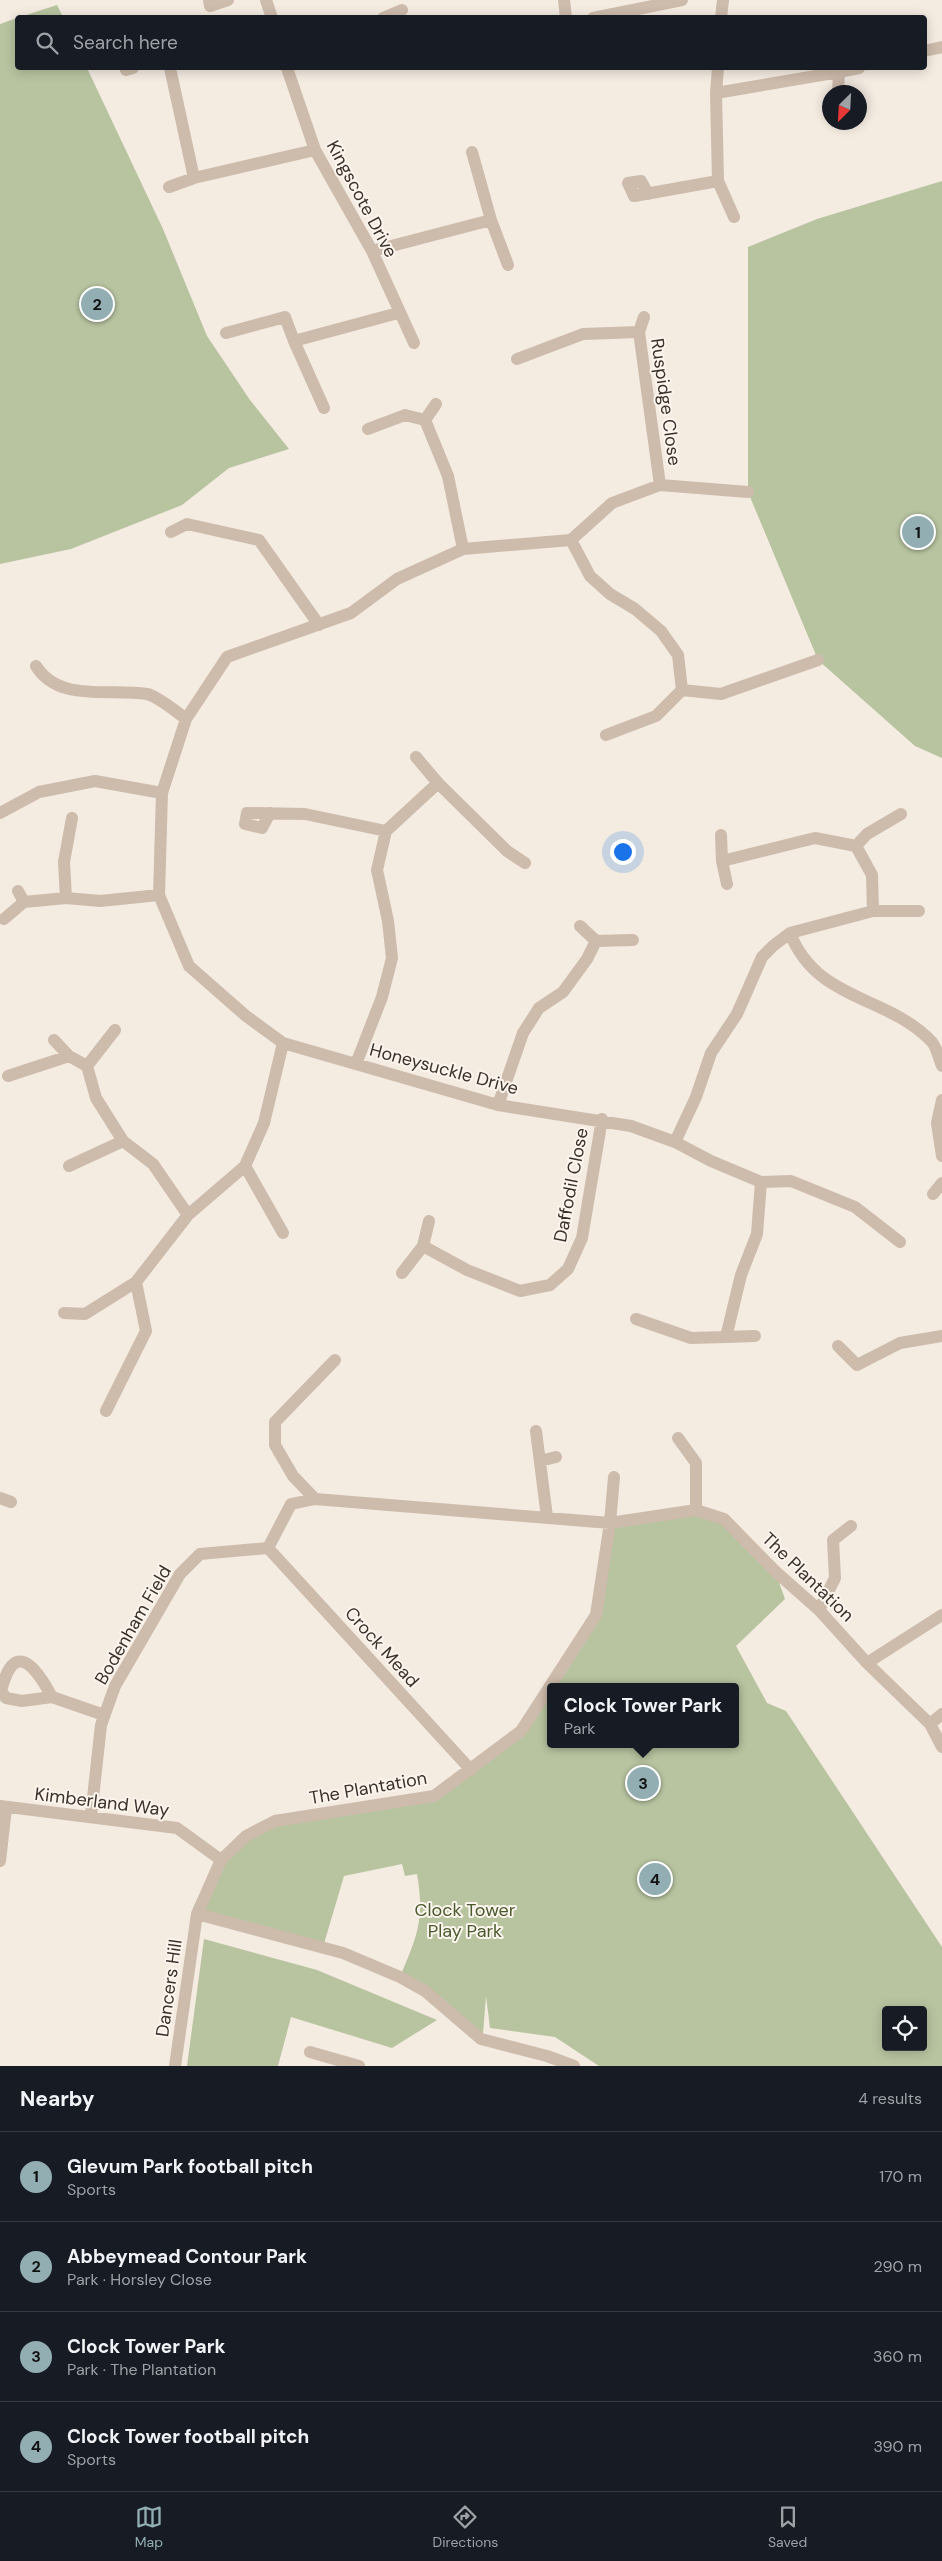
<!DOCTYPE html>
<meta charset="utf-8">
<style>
:root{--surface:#171b24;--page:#20242c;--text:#f1f3f6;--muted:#9ea1a6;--line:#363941;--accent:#92aeb2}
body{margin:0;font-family:"DM Sans",sans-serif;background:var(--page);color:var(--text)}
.controls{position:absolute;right:15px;bottom:15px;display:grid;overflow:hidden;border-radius:5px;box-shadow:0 2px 12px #0003}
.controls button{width:45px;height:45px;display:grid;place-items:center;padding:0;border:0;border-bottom:1px solid var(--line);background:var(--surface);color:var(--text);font:25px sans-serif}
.compass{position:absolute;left:822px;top:85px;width:45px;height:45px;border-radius:50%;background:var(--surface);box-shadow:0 2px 12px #0003;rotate:204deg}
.you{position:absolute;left:622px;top:851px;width:18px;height:18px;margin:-12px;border:4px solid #fff;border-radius:50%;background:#1a73e8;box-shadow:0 0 0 8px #1a73e833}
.badge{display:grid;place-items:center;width:32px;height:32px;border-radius:50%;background:var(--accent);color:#111;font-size:16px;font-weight:700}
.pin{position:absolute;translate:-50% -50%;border:2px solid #fff;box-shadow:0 1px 5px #0006}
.popup{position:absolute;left:547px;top:1683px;width:192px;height:65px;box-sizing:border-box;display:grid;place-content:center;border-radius:5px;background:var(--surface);filter:drop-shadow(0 1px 4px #0005);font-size:16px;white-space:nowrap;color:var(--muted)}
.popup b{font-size:19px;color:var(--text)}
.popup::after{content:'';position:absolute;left:50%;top:100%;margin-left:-10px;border:10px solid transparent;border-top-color:var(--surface)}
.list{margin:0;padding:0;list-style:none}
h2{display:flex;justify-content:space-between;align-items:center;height:65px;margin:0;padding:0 20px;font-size:21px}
h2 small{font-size:16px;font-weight:400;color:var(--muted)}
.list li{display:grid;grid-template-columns:32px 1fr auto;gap:15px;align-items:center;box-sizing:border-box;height:90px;padding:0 20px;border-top:1px solid var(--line)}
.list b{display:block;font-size:19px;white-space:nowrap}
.list p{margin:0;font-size:16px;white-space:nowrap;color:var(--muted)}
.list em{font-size:16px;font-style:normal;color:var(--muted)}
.icon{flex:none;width:28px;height:28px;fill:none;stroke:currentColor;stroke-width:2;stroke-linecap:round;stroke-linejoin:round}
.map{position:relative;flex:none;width:942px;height:2066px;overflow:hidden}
.search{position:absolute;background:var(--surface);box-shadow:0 2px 12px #0003;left:15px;right:15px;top:15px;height:55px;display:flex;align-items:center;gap:12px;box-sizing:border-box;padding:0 18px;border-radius:5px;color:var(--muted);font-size:19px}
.sheet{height:425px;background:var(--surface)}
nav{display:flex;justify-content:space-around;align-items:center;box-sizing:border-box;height:70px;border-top:1px solid var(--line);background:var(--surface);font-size:14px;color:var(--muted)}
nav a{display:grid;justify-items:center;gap:2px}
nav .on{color:var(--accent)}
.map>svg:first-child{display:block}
.green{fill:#b8c4a0;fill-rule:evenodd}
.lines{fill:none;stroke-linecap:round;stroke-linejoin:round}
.minor{stroke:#cdbbac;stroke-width:12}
.labels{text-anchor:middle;stroke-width:4;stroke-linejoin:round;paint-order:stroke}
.street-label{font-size:18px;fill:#3b302b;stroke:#fbf5ee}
.park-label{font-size:18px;fill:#4a5a2e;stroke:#fbf5ee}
</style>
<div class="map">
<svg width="942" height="2066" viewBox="0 0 942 2066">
<rect width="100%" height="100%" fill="#f4ebe1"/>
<!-- green -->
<path class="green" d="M57,5L63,17H20Z
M17,18L18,68H87L163,229L207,336L250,400L289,449L229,468L182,505L71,549L0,564V24Z
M942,181V758L915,746L818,660L748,492V247L817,219Z
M696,1510L724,1519L775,1571L785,1599L736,1646L767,1703L786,1711L942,1947V2066H599L555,2037L490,2028L486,1996L483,2034L400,1977C417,1936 425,1920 417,1874L405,1876L402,1864L344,1876L323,1947L197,1914L221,1860L275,1821L434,1796L521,1732L596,1615L610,1523ZM550,1687H736V1744H550ZM886,2010H923V2047H886Z
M204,1939L317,1970L437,2020L392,2048L291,2017L278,2066H187Z"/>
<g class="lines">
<!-- minor -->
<path class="minor" d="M209,0L210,6L228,0
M266,0L272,18
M564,0L566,18
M383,18L402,10
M593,18L682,0
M721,18L723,0
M924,51L942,47
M170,68L194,178L315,150
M287,68L315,150L372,251L414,343
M718,68L716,93L718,181L734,217
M126,70L133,68
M839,72L859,68
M716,93L839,72L838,92
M472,152L491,220
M169,187L194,178
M648,194L641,181L628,183L634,196L718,181
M372,251L491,220L508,265
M639,332L644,317
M226,333L285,317L294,341L398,313
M294,341L324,408
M517,359L583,334L639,332L660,485
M425,420L436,404
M368,429L405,415L425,420L448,476L463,549
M748,492L660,485L612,503L571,540L463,549L397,579L351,613L227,657L186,719L162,793L159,895L189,966L246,1016L283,1043L498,1105L631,1126L675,1142L711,1161L761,1182L791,1181L855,1207L900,1242
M171,532L187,524L259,540L319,625
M571,540L590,576L610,594L635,609L661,631L678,655L682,690L721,694L818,660
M36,666C59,703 110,688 147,694C157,696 177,712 186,719
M606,735L656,716L682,690
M416,757L438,783
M0,813L39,792L95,781L162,793
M270,813L262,828L245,824L247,813L305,814L386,831
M721,835L722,861L815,838L856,846L872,875L873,911
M856,846L867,834L901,814
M722,861L727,884
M18,891L24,902
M66,898L64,862L72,818
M4,919L24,902L66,898L100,901L159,895
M580,926L596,941
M790,933C817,1002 888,995 932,1042C937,1048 939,1059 942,1066
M54,1040L69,1056L87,1066L96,1098L123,1141L153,1164L188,1215L245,1166L264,1123L283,1043
M356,1064L382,997L392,958L388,921L377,870L386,831L438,783L507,851L525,863
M87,1066L115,1030
M8,1076L69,1056
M942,1100L937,1123L942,1156
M498,1105L523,1033L539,1008L563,992L587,959L596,941L633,940
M675,1142L696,1097L711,1053L737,1014L762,957L773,946L790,933L873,911H919
M69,1166L123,1141
M245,1166L283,1233
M933,1194L942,1183
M423,1246L429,1221
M402,1273L423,1246L467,1270L520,1291L550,1285L568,1269L582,1238L602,1119
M64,1313L85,1314L136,1282L188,1215
M636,1319L691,1338L726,1337L741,1275L757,1234L761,1182
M726,1337L755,1336
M838,1346L857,1365L900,1343L942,1336
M106,1411L146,1331L136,1282
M536,1431L547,1517
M678,1438L696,1463V1510
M540,1461L556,1457
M0,1498L11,1502
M315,1499L293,1476L275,1445V1422L335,1360
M268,1548L291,1504L315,1499L610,1523L696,1510L724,1519L775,1571L819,1610L867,1663L930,1724L942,1747
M268,1548L471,1770
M819,1610L835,1578L833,1540L851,1526
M867,1663L942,1615
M52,1697C46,1686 25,1646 10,1668C5,1675 3,1684 1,1691L6,1698L22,1701L52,1697L104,1715
M930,1724L942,1714
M0,1806L177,1828L221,1860
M91,1816L101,1725L115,1686L180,1574L200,1554L268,1548
M0,1861L6,1808
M197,1914L343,1953L400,1977L425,1991L481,2039L547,2056L574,2066
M310,2052L359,2066
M175,2066L197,1914L221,1860L246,1836L275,1821L434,1796L521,1731L596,1615L610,1523L614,1477"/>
</g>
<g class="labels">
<!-- street labels -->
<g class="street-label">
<text transform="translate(362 199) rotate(62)" y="6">Kingscote Drive</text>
<text transform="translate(666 402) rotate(82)" y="6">Ruspidge Close</text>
<text transform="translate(444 1069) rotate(15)" y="6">Honeysuckle Drive</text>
<text transform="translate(571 1185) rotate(-79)" y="6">Daffodil Close</text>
<text transform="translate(808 1577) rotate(44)" y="6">The Plantation</text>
<text transform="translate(133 1625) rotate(-60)" y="6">Bodenham Field</text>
<text transform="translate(382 1647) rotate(48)" y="6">Crock Mead</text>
<text transform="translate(368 1788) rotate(-10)" y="6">The Plantation</text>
<text transform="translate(102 1802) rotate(7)" y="6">Kimberland Way</text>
<text transform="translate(169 1988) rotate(-82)" y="6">Dancers Hill</text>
</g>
<!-- park labels -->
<g class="park-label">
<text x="465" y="1916">Clock Tower<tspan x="465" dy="21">Play Park</tspan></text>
</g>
</g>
</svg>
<div class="controls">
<button><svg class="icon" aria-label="locate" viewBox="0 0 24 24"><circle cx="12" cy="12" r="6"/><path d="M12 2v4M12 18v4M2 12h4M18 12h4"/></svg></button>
</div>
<svg class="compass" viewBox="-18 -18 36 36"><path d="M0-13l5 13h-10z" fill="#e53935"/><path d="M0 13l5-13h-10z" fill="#9ea1a6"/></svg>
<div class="you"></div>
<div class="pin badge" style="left:918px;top:532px">1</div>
<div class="pin badge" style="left:97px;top:304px">2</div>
<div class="pin badge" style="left:643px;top:1783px">3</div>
<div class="popup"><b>Clock Tower Park</b>Park</div>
<div class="pin badge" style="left:655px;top:1879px">4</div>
<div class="search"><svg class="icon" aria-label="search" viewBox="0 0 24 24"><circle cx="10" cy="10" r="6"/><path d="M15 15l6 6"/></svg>Search here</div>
</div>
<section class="sheet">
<h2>Nearby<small>4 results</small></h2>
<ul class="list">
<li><span class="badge">1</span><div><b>Glevum Park football pitch</b><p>Sports</p></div><em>170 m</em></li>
<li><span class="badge">2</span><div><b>Abbeymead Contour Park</b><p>Park · Horsley Close</p></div><em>290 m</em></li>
<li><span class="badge">3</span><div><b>Clock Tower Park</b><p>Park · The Plantation</p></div><em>360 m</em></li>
<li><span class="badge">4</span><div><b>Clock Tower football pitch</b><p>Sports</p></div><em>390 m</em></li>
</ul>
</section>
<nav>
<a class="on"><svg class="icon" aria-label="map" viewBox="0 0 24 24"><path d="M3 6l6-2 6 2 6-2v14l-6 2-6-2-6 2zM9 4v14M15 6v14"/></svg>Map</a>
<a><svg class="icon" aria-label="directions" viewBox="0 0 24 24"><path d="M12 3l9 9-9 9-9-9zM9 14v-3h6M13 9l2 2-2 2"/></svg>Directions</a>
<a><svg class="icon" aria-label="saved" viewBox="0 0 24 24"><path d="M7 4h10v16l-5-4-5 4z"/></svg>Saved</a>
</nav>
